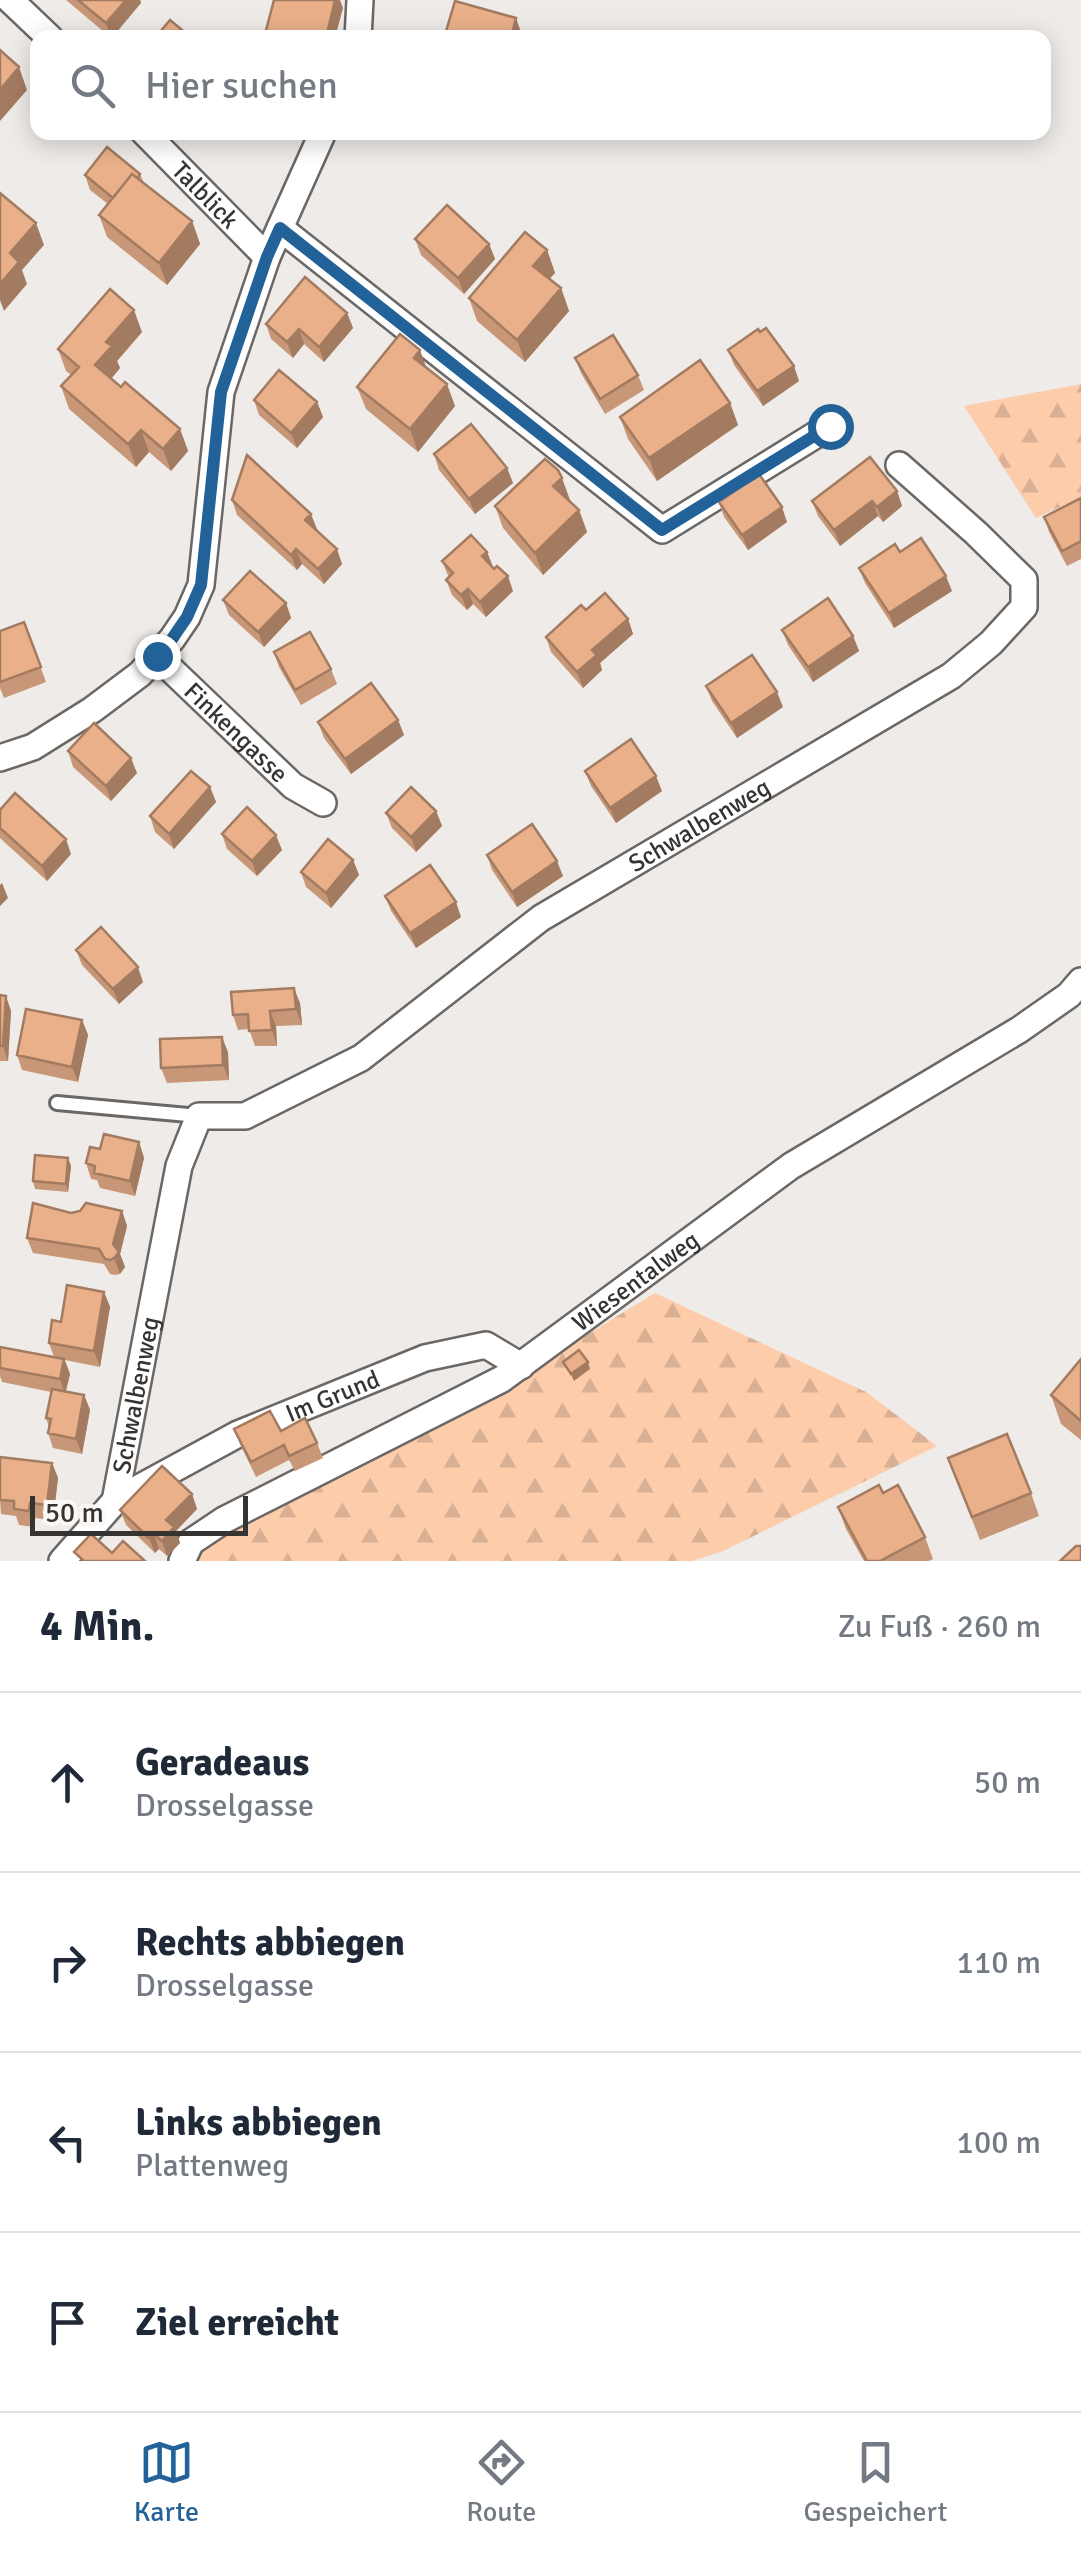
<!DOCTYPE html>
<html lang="de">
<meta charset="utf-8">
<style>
:root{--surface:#fff;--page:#f6f6f7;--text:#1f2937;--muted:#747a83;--line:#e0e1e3;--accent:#226298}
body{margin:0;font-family:Signika,sans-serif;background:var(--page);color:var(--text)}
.scale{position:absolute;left:30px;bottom:25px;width:218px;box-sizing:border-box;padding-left:10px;border:5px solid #353433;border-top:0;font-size:28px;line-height:35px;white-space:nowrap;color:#353433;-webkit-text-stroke:8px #fbf8f6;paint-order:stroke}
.stop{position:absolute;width:30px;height:30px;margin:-22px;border:8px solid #226298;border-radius:50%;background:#fff}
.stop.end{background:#226298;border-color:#fff;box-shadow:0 2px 10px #0008}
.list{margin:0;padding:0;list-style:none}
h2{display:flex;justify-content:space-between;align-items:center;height:130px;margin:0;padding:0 40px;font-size:42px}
h2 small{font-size:32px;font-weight:400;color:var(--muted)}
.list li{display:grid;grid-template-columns:65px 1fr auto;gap:30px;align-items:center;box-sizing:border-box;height:180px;padding:0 40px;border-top:2px solid var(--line)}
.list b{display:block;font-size:38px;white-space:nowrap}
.list p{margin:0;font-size:32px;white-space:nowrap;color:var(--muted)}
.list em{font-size:32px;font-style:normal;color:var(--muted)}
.icon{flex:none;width:55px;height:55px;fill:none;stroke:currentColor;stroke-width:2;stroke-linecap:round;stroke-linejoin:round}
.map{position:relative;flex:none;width:1081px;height:1561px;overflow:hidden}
.search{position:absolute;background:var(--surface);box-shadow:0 5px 25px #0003;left:30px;right:30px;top:30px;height:110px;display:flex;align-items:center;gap:25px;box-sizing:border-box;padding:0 35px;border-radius:20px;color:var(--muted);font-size:38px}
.sheet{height:850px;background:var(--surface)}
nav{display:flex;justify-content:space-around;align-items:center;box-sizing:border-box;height:140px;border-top:2px solid var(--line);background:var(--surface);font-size:28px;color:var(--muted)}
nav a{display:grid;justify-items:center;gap:5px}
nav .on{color:var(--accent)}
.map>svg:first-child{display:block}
.forest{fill:url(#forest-firs)}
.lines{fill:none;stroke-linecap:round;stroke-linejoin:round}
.lane-casing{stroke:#6a6765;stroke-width:18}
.street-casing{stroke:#6a6765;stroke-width:30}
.lane{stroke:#fff;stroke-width:12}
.street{stroke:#fff;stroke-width:25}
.wall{fill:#c89777}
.shaded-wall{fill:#a37b61}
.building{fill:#e9b08a;stroke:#a37b61;stroke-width:2.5}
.route{stroke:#226298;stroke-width:12}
.labels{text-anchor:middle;stroke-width:8;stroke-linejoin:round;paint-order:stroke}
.street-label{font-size:25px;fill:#353433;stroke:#fbf8f6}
</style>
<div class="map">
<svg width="1081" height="1561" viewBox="0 0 1081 1561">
<defs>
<pattern id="forest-firs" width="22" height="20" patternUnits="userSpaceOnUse" patternTransform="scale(2.5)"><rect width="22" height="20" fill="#fdccab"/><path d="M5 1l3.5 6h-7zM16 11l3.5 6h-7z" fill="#d9b094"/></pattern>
</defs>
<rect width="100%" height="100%" fill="#eeebe8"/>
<!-- forest -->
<path class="forest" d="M1081,384V497L1036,518L964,406Z
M655,1293L866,1392L937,1446L723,1551L692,1561H183L191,1542L461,1412Z"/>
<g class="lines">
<defs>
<path id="lane" d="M57,1103L199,1116"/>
<g id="street">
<path d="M10,0L50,38"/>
<path d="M358,38L360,0"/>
<path id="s1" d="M144,132L267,257"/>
<path d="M280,228L662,530L830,426"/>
<path id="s2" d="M157,656L293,786L323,803"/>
<path d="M0,758L33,747L92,710L140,674L172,639L187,617L201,585L221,392L267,257L323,132"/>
<path id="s3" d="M115,1501L179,1166L199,1116H245L361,1058L541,918L951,676L991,643L1024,607V580L976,533L899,465"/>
<path id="s4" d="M62,1561L115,1501L238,1434L425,1358L486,1345L521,1366"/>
<path id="s5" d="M182,1561L191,1542L224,1520L502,1379L791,1166L1019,1030L1069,995L1081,981"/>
</g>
</defs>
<!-- lane casing -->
<use href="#lane" class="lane-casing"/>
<!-- street casing -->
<use href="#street" class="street-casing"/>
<!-- lane -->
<use href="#lane" class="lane"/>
<!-- street -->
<use href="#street" class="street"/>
</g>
<!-- wall -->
<path class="wall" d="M66,0H140L141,3L112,38H111Z
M140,174L144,183L192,221L200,244L167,285L107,237L99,215L108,204L90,190L85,175Z
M415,239L489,244L495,259L464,294L421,255Z
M547,250L555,273L549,279L561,288L569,311L525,362L477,321L469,298Z
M347,313L353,328L324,362L304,344L293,358L271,339L266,324Z
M142,332L117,361L120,368L111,379L180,429L188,451L171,471L149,452L136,467L69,409L61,386L71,375L66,371L58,349Z
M728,350L799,381L763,406L734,365Z
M575,358L638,375L644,390L605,414L581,373Z
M426,368L455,406L418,452L366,409L357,387Z
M254,400L317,402L323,417L297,448L259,415Z
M730,403L738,425L657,481L628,439L620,417Z
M434,454L507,468L513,483L475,514L439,470Z
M897,491L902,506L883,522L878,516L840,546L818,516L812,501Z
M1081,498V559L1067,566L1049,532L1044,517Z
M232,500L317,529L342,564L324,584L302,564L297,570L237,515Z
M570,500L579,510L587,532L543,575L503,528L495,506Z
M719,502L787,522L748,550L724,517Z
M487,552L493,567L513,591L486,617L473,604L467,610L452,595L446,580L449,578L442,561Z
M900,552L952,591L894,628L865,583L859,568Z
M223,600L286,603L291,618L264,647L229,615Z
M586,610L628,619L633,634L600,663L602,670L583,688L551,652L546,637Z
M24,622L46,682L4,698L0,688V631Z
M782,630L853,636L859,651L813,682L788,645Z
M274,652L331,669L337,684L301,705L279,667Z
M706,686L783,707L737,738L712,701Z
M398,720L404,735L351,774L324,738L318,722Z
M68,751L137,773L111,801L73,767Z
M585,771L662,791L616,823L591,786Z
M210,787L216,802L174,849L155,832L150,816Z
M0,810L71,854L47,881L0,838Z
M436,811L442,826L416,852L392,828L386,813Z
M222,834L282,850L257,876L227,849Z
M487,855L563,876L517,907L492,870Z
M353,860L359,875L331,908L306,887L301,872Z
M385,896L461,917L416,948L391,911Z
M76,950L143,982L119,1004L82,965Z
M0,995L11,1011L8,1061H0Z
M300,1003L302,1025L276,1026L277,1046H255L249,1029L238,1030L233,1015Z
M82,1020L88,1035L78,1082L22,1070L17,1055Z
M228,1052L229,1080L167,1083L161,1068Z
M139,1142L144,1158L135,1196L100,1188L97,1180L91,1179L86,1163L100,1149Z
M68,1158L71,1166L68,1192L35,1189L33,1181Z
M122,1211L127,1226L120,1254L125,1267L120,1274L115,1275L110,1274L104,1264L33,1253L27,1238Z
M104,1292L110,1307L100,1367L65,1360L70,1374L66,1391L84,1395L90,1410L82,1454L53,1448L48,1433L49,1427L46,1418L51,1392L2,1382L0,1376V1347L54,1357L49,1343L61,1322Z
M1081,1359V1440L1061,1424L1051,1395Z
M234,1429L281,1431L317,1443L323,1458L295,1471L289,1460L256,1477L240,1444Z
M948,1458L1031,1493L1039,1516L980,1540Z
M52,1463L58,1478L53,1520L35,1518L34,1527L19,1525L16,1516L1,1514L0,1500Z
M192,1494L197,1509L176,1531L180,1543L167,1556L159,1549L155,1553L126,1525L120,1510Z
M838,1507L925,1537L933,1559L929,1561H864L846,1529Z"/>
<!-- shaded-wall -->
<path class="shaded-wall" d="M126,0H140L141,3L111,38L106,23Z
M335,0H340L343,8L335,38H326Z
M516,18L523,38H511Z
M19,67L27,90L0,121V90Z
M192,221L200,244L167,285L159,263Z
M36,223L44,245L22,270L27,284L4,311L0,300V284L10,253Z
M489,244L495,259L464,294L458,278Z
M547,250L555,273L541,288L533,266Z
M561,288L569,311L525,362L517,340Z
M134,310L142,332L117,361L120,368L104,387L95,365L106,342Z
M347,313L353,328L324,362L319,347Z
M299,329L304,344L293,358L287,342Z
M420,350L428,372L414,358Z
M794,366L799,381L763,406L757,391Z
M447,384L455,406L418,452L410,429Z
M317,402L323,417L297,448L291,433Z
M730,403L738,425L657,481L649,458Z
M180,429L188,451L171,471L163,449Z
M141,430L149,452L136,467L128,444Z
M507,468L513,483L475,514L469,499Z
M562,478L570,500L561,509L553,486Z
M897,491L902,506L883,522L877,507Z
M872,501L878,516L840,546L834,530Z
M782,507L787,522L748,550L742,535Z
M579,510L587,532L543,575L535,553Z
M311,514L317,529L311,535L305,520Z
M296,549L302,564L297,570L291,555Z
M337,549L342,564L324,584L318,569Z
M487,552L493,567L482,556Z
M508,576L513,591L486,617L480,602Z
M946,576L952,591L894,628L889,613Z
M468,589L473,604L467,610L461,595Z
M286,603L291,618L264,647L258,632Z
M628,619L633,634L600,663L602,670L583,688L577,672L592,650Z
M853,636L859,651L813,682L808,667Z
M777,692L783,707L737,738L731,723Z
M398,720L404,735L351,774L345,759Z
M131,758L137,773L111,801L106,786Z
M656,776L662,791L616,823L610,808Z
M210,787L216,802L174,849L169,834Z
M436,811L442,826L416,852L411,837Z
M276,835L282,850L257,876L252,861Z
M66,839L71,854L47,881L42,866Z
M353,860L359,875L331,908L326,893Z
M557,861L563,876L517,907L512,892Z
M2,883L8,898L0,906V885Z
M456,902L461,917L416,948L410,933Z
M138,967L143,982L119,1004L113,989Z
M294,988L300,1003L302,1025L296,1009Z
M6,996L11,1011L8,1061L3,1046Z
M270,1011L276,1026L277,1046L272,1030Z
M82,1020L88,1035L78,1082L72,1067Z
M222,1037L228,1052L229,1080L223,1065Z
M139,1142L144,1158L135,1196L130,1181Z
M68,1158L71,1166L68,1192L66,1184Z
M122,1211L127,1226L120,1254L125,1267L120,1274L114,1258L113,1244Z
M104,1292L110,1307L100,1367L94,1351Z
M64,1359L70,1374L65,1394L60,1379Z
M588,1362L590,1369L574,1381L571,1374Z
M84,1395L90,1410L82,1454L76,1439Z
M52,1463L58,1478L53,1520L47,1505Z
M192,1494L197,1509L176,1531L180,1543L167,1556L162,1541L166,1520Z
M30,1503L35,1518L34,1527L29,1511Z
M154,1534L159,1549L155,1553L149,1538Z"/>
<!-- building -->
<path class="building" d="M78,0H126L106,23Z
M274,0H335L326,38H264Z
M455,1L516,18L511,38H444Z
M170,20L188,35L186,38H155Z
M0,50L19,67L0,90Z
M107,147L140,174L137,178L132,174L113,198L85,175Z
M132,174L192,221L159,263L99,215Z
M0,193L36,223L10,253L19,262L0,284Z
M447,205L489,244L458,278L415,239Z
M525,232L547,250L533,266L561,288L517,340L469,298Z
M305,277L347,313L319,347L299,329L287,342L266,324Z
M110,289L134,310L106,342L112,346L95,365L121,387L125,382L180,429L163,449L141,430L128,444L61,386L79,367L58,349Z
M766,328L794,366L757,391L728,350L758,329L760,332Z
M400,334L420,350L414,358L447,384L410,429L357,387Z
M613,335L638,375L600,399L575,358Z
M700,360L730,403L649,458L620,417Z
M279,370L317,402L291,433L254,400Z
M471,424L507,468L469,499L434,454Z
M247,455L311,514L305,520L337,549L318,569L296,549L291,555L232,500Z
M870,457L897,491L877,507L872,501L834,530L812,501Z
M545,459L558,470L562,478L553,486L579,510L535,553L495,506Z
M759,474L782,507L742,535L719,502Z
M1081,498V541L1062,551L1044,517Z
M471,535L487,552L482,556L494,569L497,566L508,576L480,602L468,589L461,595L446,580L453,573L442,561Z
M921,538L946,576L889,613L859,568L895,544L900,552Z
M250,571L286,603L258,632L223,600Z
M605,593L628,619L592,650L597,655L577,672L546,637L581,605L586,610Z
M828,598L853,636L808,667L782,630Z
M24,622L41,667L0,682V631Z
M310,632L331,669L295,690L274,652Z
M752,655L777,692L731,723L706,686Z
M371,683L398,720L345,759L318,722Z
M94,723L131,758L106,786L68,751Z
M631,739L656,776L610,808L585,771Z
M191,771L210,787L169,834L150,816Z
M411,787L436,811L411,837L386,813Z
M15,793L66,839L42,866L0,828V810Z
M247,807L276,835L252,861L222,834Z
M532,824L557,861L512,892L487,855Z
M328,839L353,860L326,893L301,872Z
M430,865L456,902L410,933L385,896Z
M101,927L138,967L113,989L76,950Z
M294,988L296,1009L270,1011L272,1030L249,1031L248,1014L233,1015L231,992Z
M0,995L6,996L3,1046H0Z
M26,1009L82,1020L72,1067L17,1055Z
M222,1037L223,1065L161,1068L160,1039Z
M104,1134L139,1142L130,1181L94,1173L95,1166L86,1163L90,1147L100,1149Z
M35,1155L68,1158L66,1184L33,1181Z
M33,1203L71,1213L80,1211L86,1203L122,1211L113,1244L119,1252L114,1258L110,1260L105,1259L99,1249L27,1238Z
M67,1285L104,1292L94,1351L49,1343L52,1320L61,1322Z
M0,1347L64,1359L60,1379L0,1368Z
M579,1350L588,1362L571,1374L563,1362Z
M1081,1359V1421L1051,1395Z
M52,1389L84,1395L76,1439L48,1433L51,1419L46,1418Z
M270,1411L281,1431L305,1418L317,1443L289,1456L284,1445L251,1462L234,1429Z
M1007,1434L1031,1493L972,1517L948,1458Z
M0,1457L52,1463L47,1505L30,1503L29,1511L14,1509V1501L0,1500Z
M162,1466L192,1494L166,1520L174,1527L162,1541L154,1534L149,1538L120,1510Z
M879,1485L883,1493L898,1485L925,1537L880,1561H867L838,1507Z
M91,1534L112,1553L123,1541L145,1561H84L74,1552Z
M1076,1546H1081V1561H1060Z"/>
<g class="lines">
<!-- route -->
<path class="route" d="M157,656L172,639L187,617L201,585L221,392L267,257L280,228L662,530L830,426"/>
</g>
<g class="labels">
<!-- street labels -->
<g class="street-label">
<text dy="9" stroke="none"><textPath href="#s1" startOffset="88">Talblick</textPath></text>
<text dy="9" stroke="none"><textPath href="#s2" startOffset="110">Finkengasse</textPath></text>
<text dy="9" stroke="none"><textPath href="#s3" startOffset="982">Schwalbenweg</textPath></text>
<text dy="9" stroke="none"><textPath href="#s5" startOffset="538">Wiesentalweg</textPath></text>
<text dy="9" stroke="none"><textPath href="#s3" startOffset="108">Schwalbenweg</textPath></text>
<text dy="9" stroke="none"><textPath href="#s4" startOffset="322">Im Grund</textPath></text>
</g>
</g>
</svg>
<div class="scale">50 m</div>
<div class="stop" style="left:830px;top:426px"></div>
<div class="stop end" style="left:157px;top:656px"></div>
<div class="search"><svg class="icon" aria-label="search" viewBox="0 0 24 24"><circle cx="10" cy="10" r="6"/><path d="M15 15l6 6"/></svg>Hier suchen</div>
</div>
<section class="sheet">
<h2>4 Min.<small>Zu Fuß · 260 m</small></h2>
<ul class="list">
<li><svg class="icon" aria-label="ahead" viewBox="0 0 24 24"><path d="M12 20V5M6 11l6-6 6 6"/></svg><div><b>Geradeaus</b><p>Drosselgasse</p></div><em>50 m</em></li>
<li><svg class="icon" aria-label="right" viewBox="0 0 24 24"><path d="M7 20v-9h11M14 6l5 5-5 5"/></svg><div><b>Rechts abbiegen</b><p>Drosselgasse</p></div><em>110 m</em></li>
<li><svg class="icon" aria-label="left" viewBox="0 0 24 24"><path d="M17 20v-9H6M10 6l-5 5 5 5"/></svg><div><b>Links abbiegen</b><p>Plattenweg</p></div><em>100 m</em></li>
<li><svg class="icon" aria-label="arrive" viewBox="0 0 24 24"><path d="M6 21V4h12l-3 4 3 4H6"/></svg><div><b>Ziel erreicht</b></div></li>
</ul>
</section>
<nav>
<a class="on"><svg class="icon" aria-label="map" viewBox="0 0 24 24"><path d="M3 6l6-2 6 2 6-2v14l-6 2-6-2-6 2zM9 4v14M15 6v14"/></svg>Karte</a>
<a><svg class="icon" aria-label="directions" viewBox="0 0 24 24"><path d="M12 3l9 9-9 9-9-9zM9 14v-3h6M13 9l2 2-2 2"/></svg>Route</a>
<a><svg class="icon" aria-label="saved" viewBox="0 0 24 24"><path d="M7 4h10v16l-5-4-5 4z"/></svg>Gespeichert</a>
</nav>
